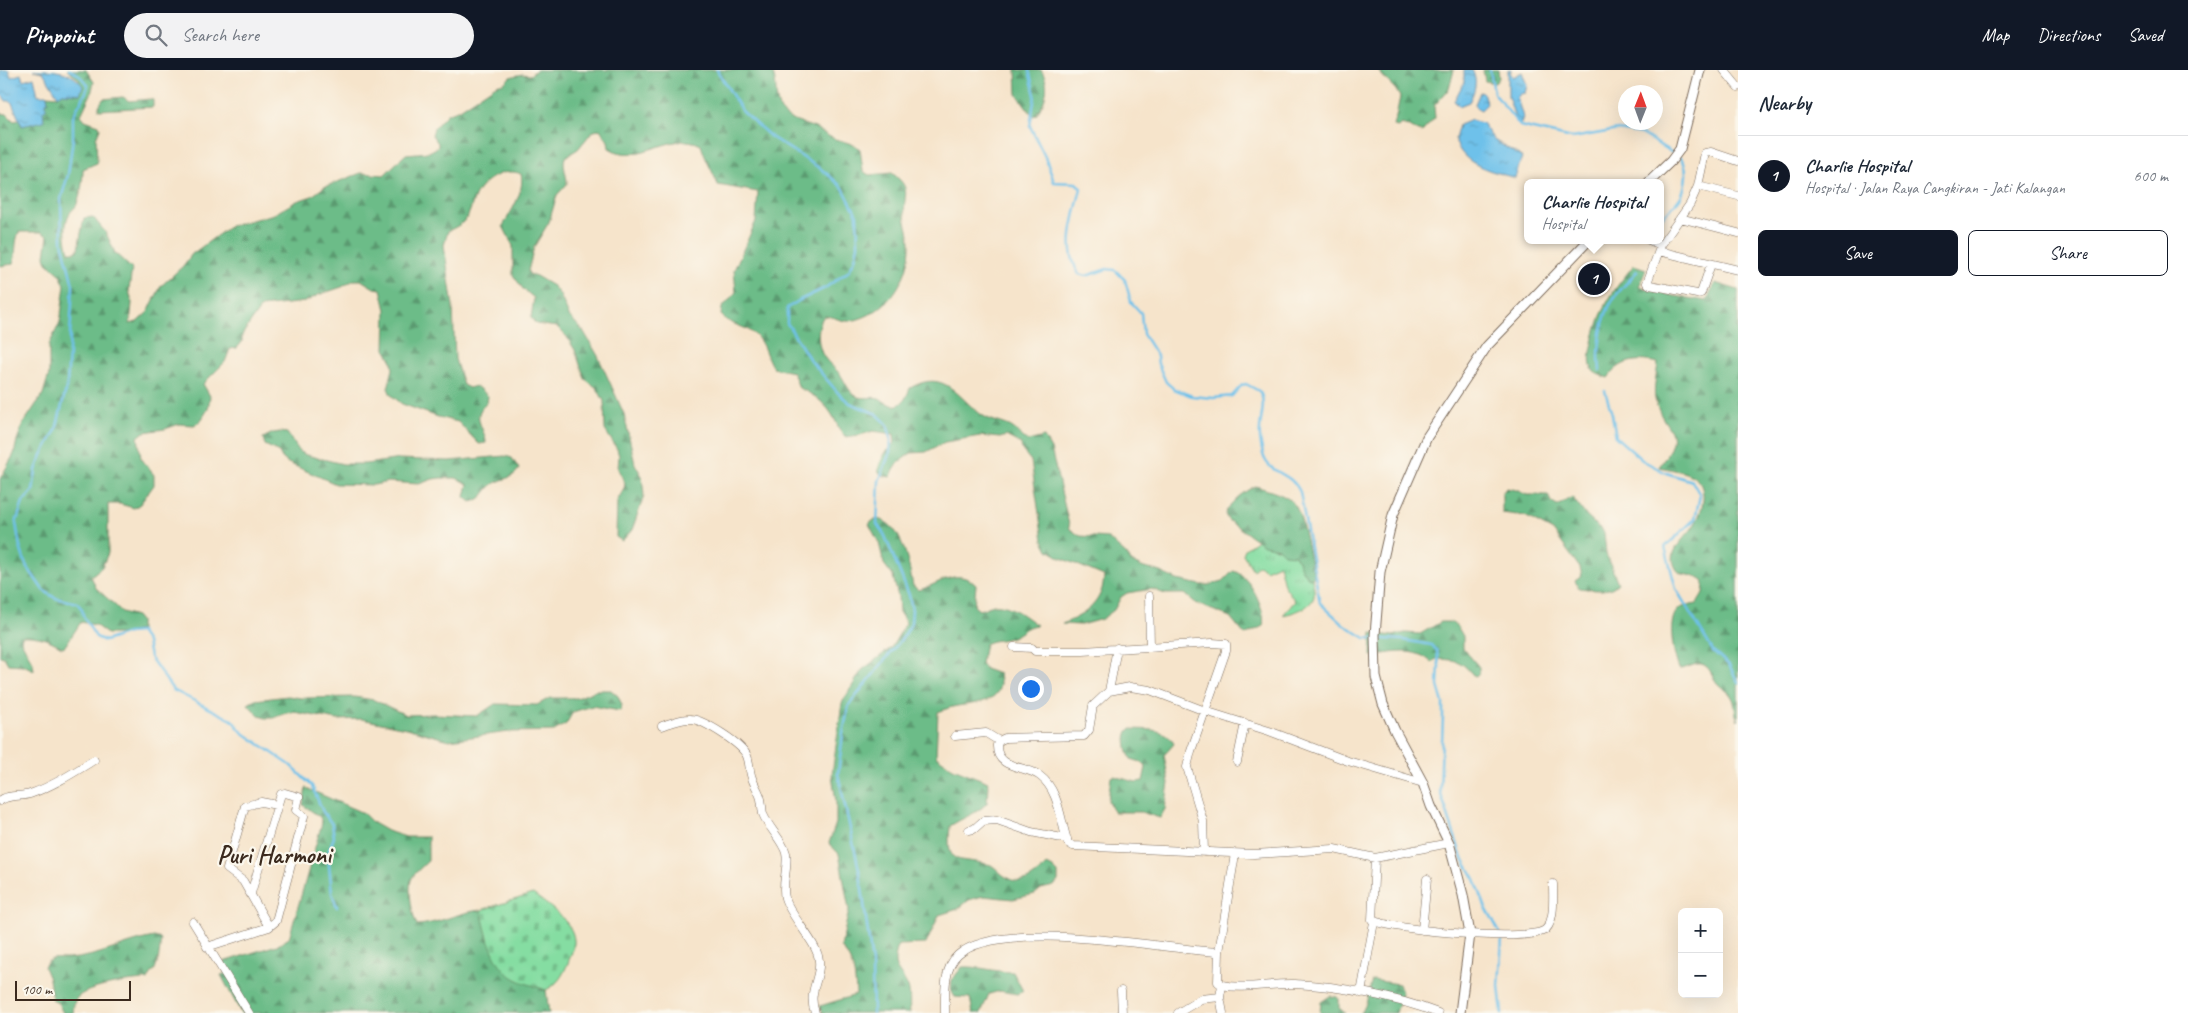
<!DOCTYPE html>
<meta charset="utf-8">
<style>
:root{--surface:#fff;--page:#f2f2f3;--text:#1f2937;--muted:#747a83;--line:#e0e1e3;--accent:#111827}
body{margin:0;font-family:Caveat,sans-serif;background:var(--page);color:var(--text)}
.controls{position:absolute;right:15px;bottom:15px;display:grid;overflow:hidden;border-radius:8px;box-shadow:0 5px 20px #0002}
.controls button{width:45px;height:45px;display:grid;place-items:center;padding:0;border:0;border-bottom:1px solid var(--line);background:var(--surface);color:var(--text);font:25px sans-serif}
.compass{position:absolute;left:1618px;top:15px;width:45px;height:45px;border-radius:50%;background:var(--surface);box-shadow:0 5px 20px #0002;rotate:1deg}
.scale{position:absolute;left:15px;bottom:12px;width:116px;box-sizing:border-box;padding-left:5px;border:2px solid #3b2a1e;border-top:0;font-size:14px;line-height:18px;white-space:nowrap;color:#3b2a1e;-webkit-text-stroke:4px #fbf7ec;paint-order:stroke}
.you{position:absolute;left:1030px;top:618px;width:18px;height:18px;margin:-12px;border:4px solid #fff;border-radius:50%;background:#1a73e8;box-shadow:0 0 0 8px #1a73e833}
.badge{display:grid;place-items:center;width:32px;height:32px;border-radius:50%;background:var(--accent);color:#fff;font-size:16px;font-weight:700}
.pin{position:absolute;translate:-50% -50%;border:2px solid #fff;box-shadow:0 1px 5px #0006}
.popup{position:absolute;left:1524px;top:109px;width:140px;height:65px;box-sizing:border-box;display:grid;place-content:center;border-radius:8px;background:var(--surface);filter:drop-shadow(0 1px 4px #0005);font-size:16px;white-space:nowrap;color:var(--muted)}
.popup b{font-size:19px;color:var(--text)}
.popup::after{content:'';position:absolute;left:50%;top:100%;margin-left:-10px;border:10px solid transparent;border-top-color:var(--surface)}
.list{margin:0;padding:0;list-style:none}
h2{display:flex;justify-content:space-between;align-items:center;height:65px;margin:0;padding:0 20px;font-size:21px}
h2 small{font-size:16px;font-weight:400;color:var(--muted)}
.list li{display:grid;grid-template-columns:32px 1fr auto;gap:15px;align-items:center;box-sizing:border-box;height:80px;padding:0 20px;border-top:1px solid var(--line)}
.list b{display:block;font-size:19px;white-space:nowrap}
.list p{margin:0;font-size:16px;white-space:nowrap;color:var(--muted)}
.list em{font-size:16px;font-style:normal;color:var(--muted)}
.actions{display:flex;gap:10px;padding:15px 20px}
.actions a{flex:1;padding:11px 0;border:1px solid var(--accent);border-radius:8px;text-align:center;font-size:18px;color:var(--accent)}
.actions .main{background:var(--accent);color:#fff}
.icon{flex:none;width:28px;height:28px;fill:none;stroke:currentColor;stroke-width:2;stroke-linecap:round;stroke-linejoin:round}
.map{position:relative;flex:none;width:1738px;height:943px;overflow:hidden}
header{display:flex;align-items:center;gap:30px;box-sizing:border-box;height:70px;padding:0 25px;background:var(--accent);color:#fff}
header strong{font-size:24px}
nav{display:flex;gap:28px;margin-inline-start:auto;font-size:18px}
.search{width:350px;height:45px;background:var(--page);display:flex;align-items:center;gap:12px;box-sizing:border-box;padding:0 18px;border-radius:28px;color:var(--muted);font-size:19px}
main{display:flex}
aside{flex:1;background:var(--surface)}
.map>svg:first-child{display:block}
.grass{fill:url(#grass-tufts);stroke:#608460}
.forest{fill:url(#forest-firs);stroke:#547353}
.cemetery{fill:url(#cemetery-stones);stroke:#608460}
.water{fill:url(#water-ripples);stroke:#547684}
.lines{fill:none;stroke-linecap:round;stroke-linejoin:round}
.stream{stroke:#6ec1ea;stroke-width:2.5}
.minor-casing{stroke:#7c6b5b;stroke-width:9}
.tertiary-casing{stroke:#7c6b5b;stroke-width:11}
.minor{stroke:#fff;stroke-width:8}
.tertiary{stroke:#fff;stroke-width:9}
.labels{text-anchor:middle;stroke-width:4.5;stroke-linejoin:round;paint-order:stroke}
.neighbourhood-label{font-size:25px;font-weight:bold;fill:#3b2a1e;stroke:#fbf7ec}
</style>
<header>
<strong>Pinpoint</strong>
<div class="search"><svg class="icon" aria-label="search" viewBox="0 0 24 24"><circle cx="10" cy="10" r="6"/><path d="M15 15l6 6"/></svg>Search here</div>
<nav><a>Map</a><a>Directions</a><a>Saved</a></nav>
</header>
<main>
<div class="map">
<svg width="1738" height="943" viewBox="0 0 1738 943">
<defs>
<pattern id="grass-tufts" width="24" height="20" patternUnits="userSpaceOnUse" patternTransform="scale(1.25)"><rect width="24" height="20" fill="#85dda2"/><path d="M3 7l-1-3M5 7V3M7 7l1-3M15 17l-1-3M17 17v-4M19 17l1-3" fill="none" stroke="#74be8b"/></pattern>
<pattern id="forest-firs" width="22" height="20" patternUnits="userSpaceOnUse" patternTransform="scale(1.25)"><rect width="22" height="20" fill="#6cbc88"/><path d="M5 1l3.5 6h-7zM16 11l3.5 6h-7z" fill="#5a996f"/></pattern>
<pattern id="cemetery-stones" width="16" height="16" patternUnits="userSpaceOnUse" patternTransform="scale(1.25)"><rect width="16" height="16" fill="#85dda2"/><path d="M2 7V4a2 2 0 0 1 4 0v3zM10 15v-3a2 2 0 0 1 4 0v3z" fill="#74be8b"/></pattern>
<pattern id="water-ripples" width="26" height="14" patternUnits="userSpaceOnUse" patternTransform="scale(1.25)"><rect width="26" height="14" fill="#6ec1ea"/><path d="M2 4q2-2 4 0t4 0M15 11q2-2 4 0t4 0" fill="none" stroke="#5c9dbd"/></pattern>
</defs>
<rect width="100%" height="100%" fill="#fbf7ec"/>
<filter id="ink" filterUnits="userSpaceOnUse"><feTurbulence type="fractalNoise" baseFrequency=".02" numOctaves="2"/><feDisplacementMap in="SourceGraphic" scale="10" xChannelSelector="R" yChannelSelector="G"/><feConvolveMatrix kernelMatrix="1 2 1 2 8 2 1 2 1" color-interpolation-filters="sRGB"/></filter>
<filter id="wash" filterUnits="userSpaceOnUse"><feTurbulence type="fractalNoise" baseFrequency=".0096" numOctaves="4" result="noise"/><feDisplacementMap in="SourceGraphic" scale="20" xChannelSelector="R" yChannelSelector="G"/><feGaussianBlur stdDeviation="1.12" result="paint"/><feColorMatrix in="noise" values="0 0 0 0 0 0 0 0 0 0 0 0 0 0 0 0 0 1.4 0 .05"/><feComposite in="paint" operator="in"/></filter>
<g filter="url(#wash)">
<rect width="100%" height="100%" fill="#f6e4cb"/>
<!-- grass -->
<path class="grass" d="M1258,470C1264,475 1269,475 1276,478C1284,480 1286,484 1295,485C1300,493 1303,507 1312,509C1313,514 1315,521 1314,526C1312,538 1292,543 1283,545L1295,531L1284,515L1279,494L1265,500L1259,495L1253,500L1243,484L1245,479Z"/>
<!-- forest -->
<path class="forest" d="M67,0H86L94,12L91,24L81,45L85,50L99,55L100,58L96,68L97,93L83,99C83,111 81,123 77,134C75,139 72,139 70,143C63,152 66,172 69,182H76L78,179L84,148L93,147L106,163L115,183L132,199L129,220L132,233L130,254L137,252L148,242L161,216L183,196L192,184L230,156L274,144L297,131L312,126L324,117L361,103L384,105L406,84L429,82L438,77V73L432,65L434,58L447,44L460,39L496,15L504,13L510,7L522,4L530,5L536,0H771C779,12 773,29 781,41C790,52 802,53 815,58C822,61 828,67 835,69C844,72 853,73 860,79L863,101L869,105L892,103C914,120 902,124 905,146C906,155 910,163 910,173C911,208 887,245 850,251C841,252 834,246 824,246C816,256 817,276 824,287C828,293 835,298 840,304C845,311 848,321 856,326C863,330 871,326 879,328C882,329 885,333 889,334C902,339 906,328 910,318C947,297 958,330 985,347C992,351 1000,352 1007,355C1016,358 1020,366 1028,371L1044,367L1051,379L1070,459L1080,466L1108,468L1128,486L1131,492L1144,498L1158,501L1177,510L1201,515H1208L1223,511L1233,501C1249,504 1267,541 1263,556L1245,565L1230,547L1197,534L1185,524H1165L1152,519L1127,523L1121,527L1114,540L1102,549L1081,555L1062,554C1085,545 1103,533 1104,506L1061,488L1048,480L1043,470L1031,391L1022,380L1021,374L1006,366L1000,368L980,366L945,372L926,382L911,383L899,392L890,407L881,405L878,400C881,390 886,378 895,373L894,364L873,361L860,365L846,367C839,362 839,357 835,350C827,334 815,325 799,318L793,302L773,298C765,286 765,273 753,263C743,255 729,255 721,245L722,238L736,222L734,200L756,151L758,122L718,115C713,101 705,90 701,75C672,59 638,97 609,78L608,71L600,59L592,62L578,79L565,87C562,96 567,104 567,114L557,125L549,152L534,177L528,201L529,204L536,206L553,216L560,225L569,246L584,262L598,286L624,344L635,394L642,406L644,426L632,460L622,471L616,467L617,431L624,419L625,413L618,399L619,386L617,379L605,360L604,331L597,318L585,309L575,280L567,267L557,257L536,254L531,248L534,228L523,219L513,205V176L503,156C511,141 525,122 521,104C504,96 480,112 474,129C471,136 470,144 465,150C461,155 454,158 448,161L444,175L453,237L455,289L463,315L469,318L476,316L488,326L487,333C469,347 486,359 486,373L479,374L458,352L438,347L402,334L391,325L388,318L393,299L392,291L385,279L386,240L381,219L374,218L361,210H354L342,217L318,225L305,232L261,237L242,265V272L237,278L230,279L225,292L203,314L210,326L208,339L200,352L194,355L179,354L165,359L144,362L138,367L141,388L154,405V415L140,434L134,438L120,434H108V483L102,497L91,506L96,518L117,537L122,542L136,546L140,551V560L124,564H107L95,555L81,552L65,576L62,577C48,569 38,565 22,566L21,571L33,593L34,600L23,595L8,594L4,587L0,586V409L14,384L17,370L23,354L43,324L49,304V275L60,252L65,215L59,203L47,193L45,186L48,166L41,162H19C14,173 17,184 13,194L0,196V43L7,44L14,51L19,50L22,56L43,40L46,32H48L47,25L58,26L63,23L80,24L79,9Z
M1016,0H1041C1051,15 1046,31 1036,45L1033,46L1017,24Z
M1377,0H1454L1449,19L1434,36L1435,48L1422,62C1414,61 1409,55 1401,54L1398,57L1394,56L1400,27L1396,20Z
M1483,0H1498L1499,8L1495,13L1485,11Z
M123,27L129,31L150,29L153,30V37L99,40V36L103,29Z
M1634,195L1646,199L1639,217L1674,226L1707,231L1715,213L1738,220V650C1734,643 1736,634 1732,627C1729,621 1723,619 1718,614C1712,608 1711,596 1701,594C1694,593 1687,599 1679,599C1674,586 1666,551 1678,540C1682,536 1691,535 1697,534L1703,524L1704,511C1695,502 1682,508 1677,500C1665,482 1684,470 1693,457C1702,444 1711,416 1692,406C1684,401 1669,399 1659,397C1687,357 1664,365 1655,329C1653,318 1657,303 1658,293C1637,288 1620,290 1608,308C1603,306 1594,304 1592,299C1588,290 1592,277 1594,268C1603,234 1612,222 1634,195Z
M280,362L287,363L300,382L306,385L343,394H365L400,389L449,391L505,386L512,388L519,399C512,410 501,408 492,415C483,423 485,428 471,432L465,427L468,414L456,408H440L433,409L419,414L388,412L374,415L336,414L288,393L282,388L279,382L265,375L263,368L273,363Z
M1256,416C1269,421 1286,424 1294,434C1303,444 1309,490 1314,505L1312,509C1303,507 1300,493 1295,485L1284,484L1278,478L1264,475L1228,450L1225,444C1231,431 1244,421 1256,416Z
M1506,418L1516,420L1527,425H1548L1551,432L1557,436L1572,427L1587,447L1604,462L1606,484L1618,513C1608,524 1592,519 1579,518L1575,511L1582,506L1580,498L1553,461L1525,446L1502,443V424Z
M875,449C902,450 909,495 913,516L919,520C938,515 957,496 976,515L974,536L979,540C984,539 989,536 994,535C1010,533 1025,547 1037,555C1025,556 1022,563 1012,567C1003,571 994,569 985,574L981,593L985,599L999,604C1006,633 976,633 957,636C950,637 944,640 938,642L936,686L953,698L988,712L987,733C978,743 962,748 950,756C945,800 959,786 991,795C995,797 999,802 1003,805C1022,819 1032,808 1047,795L1053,798L1058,803V811L1054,816L1041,819L1035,824L1013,829L983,826L969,830L958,839L939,845L926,874L898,875C891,901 897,895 907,915C911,922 909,935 910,943H823L820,936L856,925C855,905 854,893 841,877L849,840L839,784L829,773L836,753V732L832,704L842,633L862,600L891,578L906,553L899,542L898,527L893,506L884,494L879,473L869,454Z
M1441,552H1450L1457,556L1463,566V578L1479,597V603L1476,606L1473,605C1460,589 1455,590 1436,589L1432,593C1416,576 1391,583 1371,586L1372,563L1393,566L1405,563L1420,564Z
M597,620H611L618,626L622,635L620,641L592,636L573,642L566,654L554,661L509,662L449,670L406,658L361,649L338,650L294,642L286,643L273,648H265L258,645L248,634L255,630L288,626L301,628L354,627L374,630L406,645L434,644L477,646L495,634L537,635L550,628H577Z
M1130,659C1146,660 1166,657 1174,674L1164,685L1169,713L1165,739L1160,748L1141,742H1114L1108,731L1111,707L1114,706L1136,712L1143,711L1146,697L1141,692L1131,689C1127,681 1123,665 1130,659Z
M306,718L363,743L373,753L387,761L406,767H428V791C422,797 414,803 411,810C408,818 412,846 417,855C438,854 459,842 481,840L489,872L516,909L546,920L549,943H241L221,905L227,903L223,892L280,874L289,868L322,753L320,747L303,735Z
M154,867L161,869C160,877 159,892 155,899C152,903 150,905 148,910C133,910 85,917 77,928C73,932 74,938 73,943H63L58,933L52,930L49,909L44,897C50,886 56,889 67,889C97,888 125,872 154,867Z
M962,897C979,896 995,902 1013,902L1023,921L1017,924L1000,921L989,924L981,943H973L970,928L955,927L951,921L952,910Z
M1372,910L1399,914L1402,923L1396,943H1361C1368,934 1368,921 1372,910Z
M1330,926L1337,927L1339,929V938L1345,943H1320L1321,932Z"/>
<!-- cemetery -->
<path class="cemetery" d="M533,824C547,835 573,851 574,870C575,877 570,886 568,893C563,905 558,914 546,920C536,916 525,914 516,909C492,896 487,864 481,840Z"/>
<!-- water -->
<path class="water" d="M0,0H9L11,7L21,4L23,10L34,7L38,25H47L48,32H46V39L43,41L44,51L22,56L11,31H6L2,25H0Z
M33,0C54,0 71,0 83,16L80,24L63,23L58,26L43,2Z
M1464,0H1472C1478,11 1475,21 1469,32L1459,36L1454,31L1464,12Z
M1508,0H1512L1510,2L1513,7L1522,2L1527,15L1525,23L1520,24L1517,28L1523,47L1521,53L1517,54L1508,26Z
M1480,22L1483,23L1487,34L1481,40L1477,38L1475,34Z
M1471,50L1482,53L1494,70L1522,87L1515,108C1492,101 1462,96 1455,69L1459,55Z"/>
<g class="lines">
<!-- stream -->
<path class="stream" d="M69,0L78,4L88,15L86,22L73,46V68L68,105L61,129L62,172L73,215L67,315L56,360L42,385L36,400L33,421L23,432L16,453L20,477L26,495L43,520L55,528L77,533L82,539L83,545L92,561L96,567L105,571L128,563L140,562L147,572L150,587L173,620L232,650L242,662L290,695L312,716L323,742L332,754L334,767L329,780V795L332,823L337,837
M717,0L742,41L771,67L821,99L832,108L843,118L857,145L858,175L855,189L849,201L825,218L800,230L787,238V253L810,290L839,324L850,333L877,344L887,354L891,368L890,382L879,411L877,454L885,466L909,525L912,540L911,554L904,566L849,635L843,663L838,704L860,804L872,893L873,943
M1029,0L1035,25L1030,56L1046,89L1054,112L1076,113L1081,118C1075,146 1062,177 1079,204L1086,206L1107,199L1115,200L1125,210L1131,232L1141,243L1143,264L1157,286L1158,294L1166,312L1174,319L1192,326L1213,328L1232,326L1242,315L1246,314L1259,321C1267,331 1260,348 1260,360C1259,367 1261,376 1263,384C1268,405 1291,401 1300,422L1320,533L1343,554L1365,568L1403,570L1432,575L1437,581L1439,595L1438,616L1443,633V647L1440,721L1461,785L1475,809L1485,836L1500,863
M1490,0L1494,23L1520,56L1572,68L1618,60L1642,64L1674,84
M1660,150C1676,130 1684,133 1686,104C1686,97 1685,90 1678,86
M1600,300C1597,278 1601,247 1614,228C1621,218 1630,210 1637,201
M1605,321L1612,344L1616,367L1642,390L1666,403L1692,411L1700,425L1695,449L1665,477L1676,519L1713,581L1729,595L1738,612
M1502,943L1499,916L1502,868"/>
</g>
</g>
<g filter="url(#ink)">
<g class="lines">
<defs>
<path id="minor" d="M1724,0L1738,17
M1698,116L1738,126
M1680,148L1738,163
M1649,170L1661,175
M1659,181L1738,200
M1711,194L1701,223L1697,224L1650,215L1647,213L1661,175L1690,134L1698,116L1705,83L1711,82L1738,91
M1149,526L1150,577
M1014,577L1032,578L1035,581H1083L1212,573L1226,574V581L1191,681L1187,697L1203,751L1204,782
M1109,621L1117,578
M662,656C671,653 682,648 691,649C704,650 742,674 747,686C750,693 749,701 752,708C754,715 759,721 761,729C762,734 762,739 763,744C768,757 783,771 786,783C789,798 781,813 785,828C791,848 818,873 819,891C821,909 807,921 815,943
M955,666L986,663L999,671
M1237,692L1245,653
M1423,713L1348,691L1269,661L1205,641L1150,620L1130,617L1109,621L1093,636L1089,660L1084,666L1005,668L999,671L997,675C996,700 1026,695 1040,706C1060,721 1060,751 1068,773L1073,776L1254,784L1334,779L1375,788L1449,773
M0,731C7,724 21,727 30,724C53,716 73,703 94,690
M969,760L974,759L983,751L997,750L1031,762L1067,769
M1375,788L1372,850C1391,860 1534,873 1546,859C1555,850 1553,827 1553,814
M193,852L249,943
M269,857L243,811L227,799L245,736L261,732L277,735
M1422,860L1427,809
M207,877L269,857L276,851L304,746L296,740L299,727L285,723L281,724L251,823
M1219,882L1235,784
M1222,915L1220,927L1223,943
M1121,921L1122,943
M1361,923L1374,852
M945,943C945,925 943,898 958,885C1000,847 1163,879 1219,882L1218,912L1222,915C1245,920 1271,913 1295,914C1340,916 1396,927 1438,943
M1178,943L1201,929L1220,927"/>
<path id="tertiary" d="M1648,113L1671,91L1680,79L1700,0
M1460,943L1470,864L1463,825L1449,773L1431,736L1423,713L1395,661L1383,634L1376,607L1375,565L1380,502L1393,445L1427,367L1487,276L1589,170"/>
</defs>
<!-- minor casing -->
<use href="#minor" class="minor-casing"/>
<!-- tertiary casing -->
<use href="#tertiary" class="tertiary-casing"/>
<!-- minor -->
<use href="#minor" class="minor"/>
<!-- tertiary -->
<use href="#tertiary" class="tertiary"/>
</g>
</g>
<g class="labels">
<!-- neighbourhood labels -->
<g class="neighbourhood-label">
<text x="274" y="793">Puri Harmoni</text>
</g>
</g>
</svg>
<div class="controls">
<button>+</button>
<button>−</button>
</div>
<svg class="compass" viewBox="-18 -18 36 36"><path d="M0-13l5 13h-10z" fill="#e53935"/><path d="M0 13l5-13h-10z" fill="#747a83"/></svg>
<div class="scale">100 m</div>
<div class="you"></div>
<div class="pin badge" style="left:1594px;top:209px">1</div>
<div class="popup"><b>Charlie Hospital</b>Hospital</div>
</div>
<aside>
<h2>Nearby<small></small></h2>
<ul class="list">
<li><span class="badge">1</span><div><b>Charlie Hospital</b><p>Hospital · Jalan Raya Cangkiran - Jati Kalangan</p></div><em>600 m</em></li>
</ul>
<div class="actions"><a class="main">Save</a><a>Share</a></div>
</aside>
</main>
